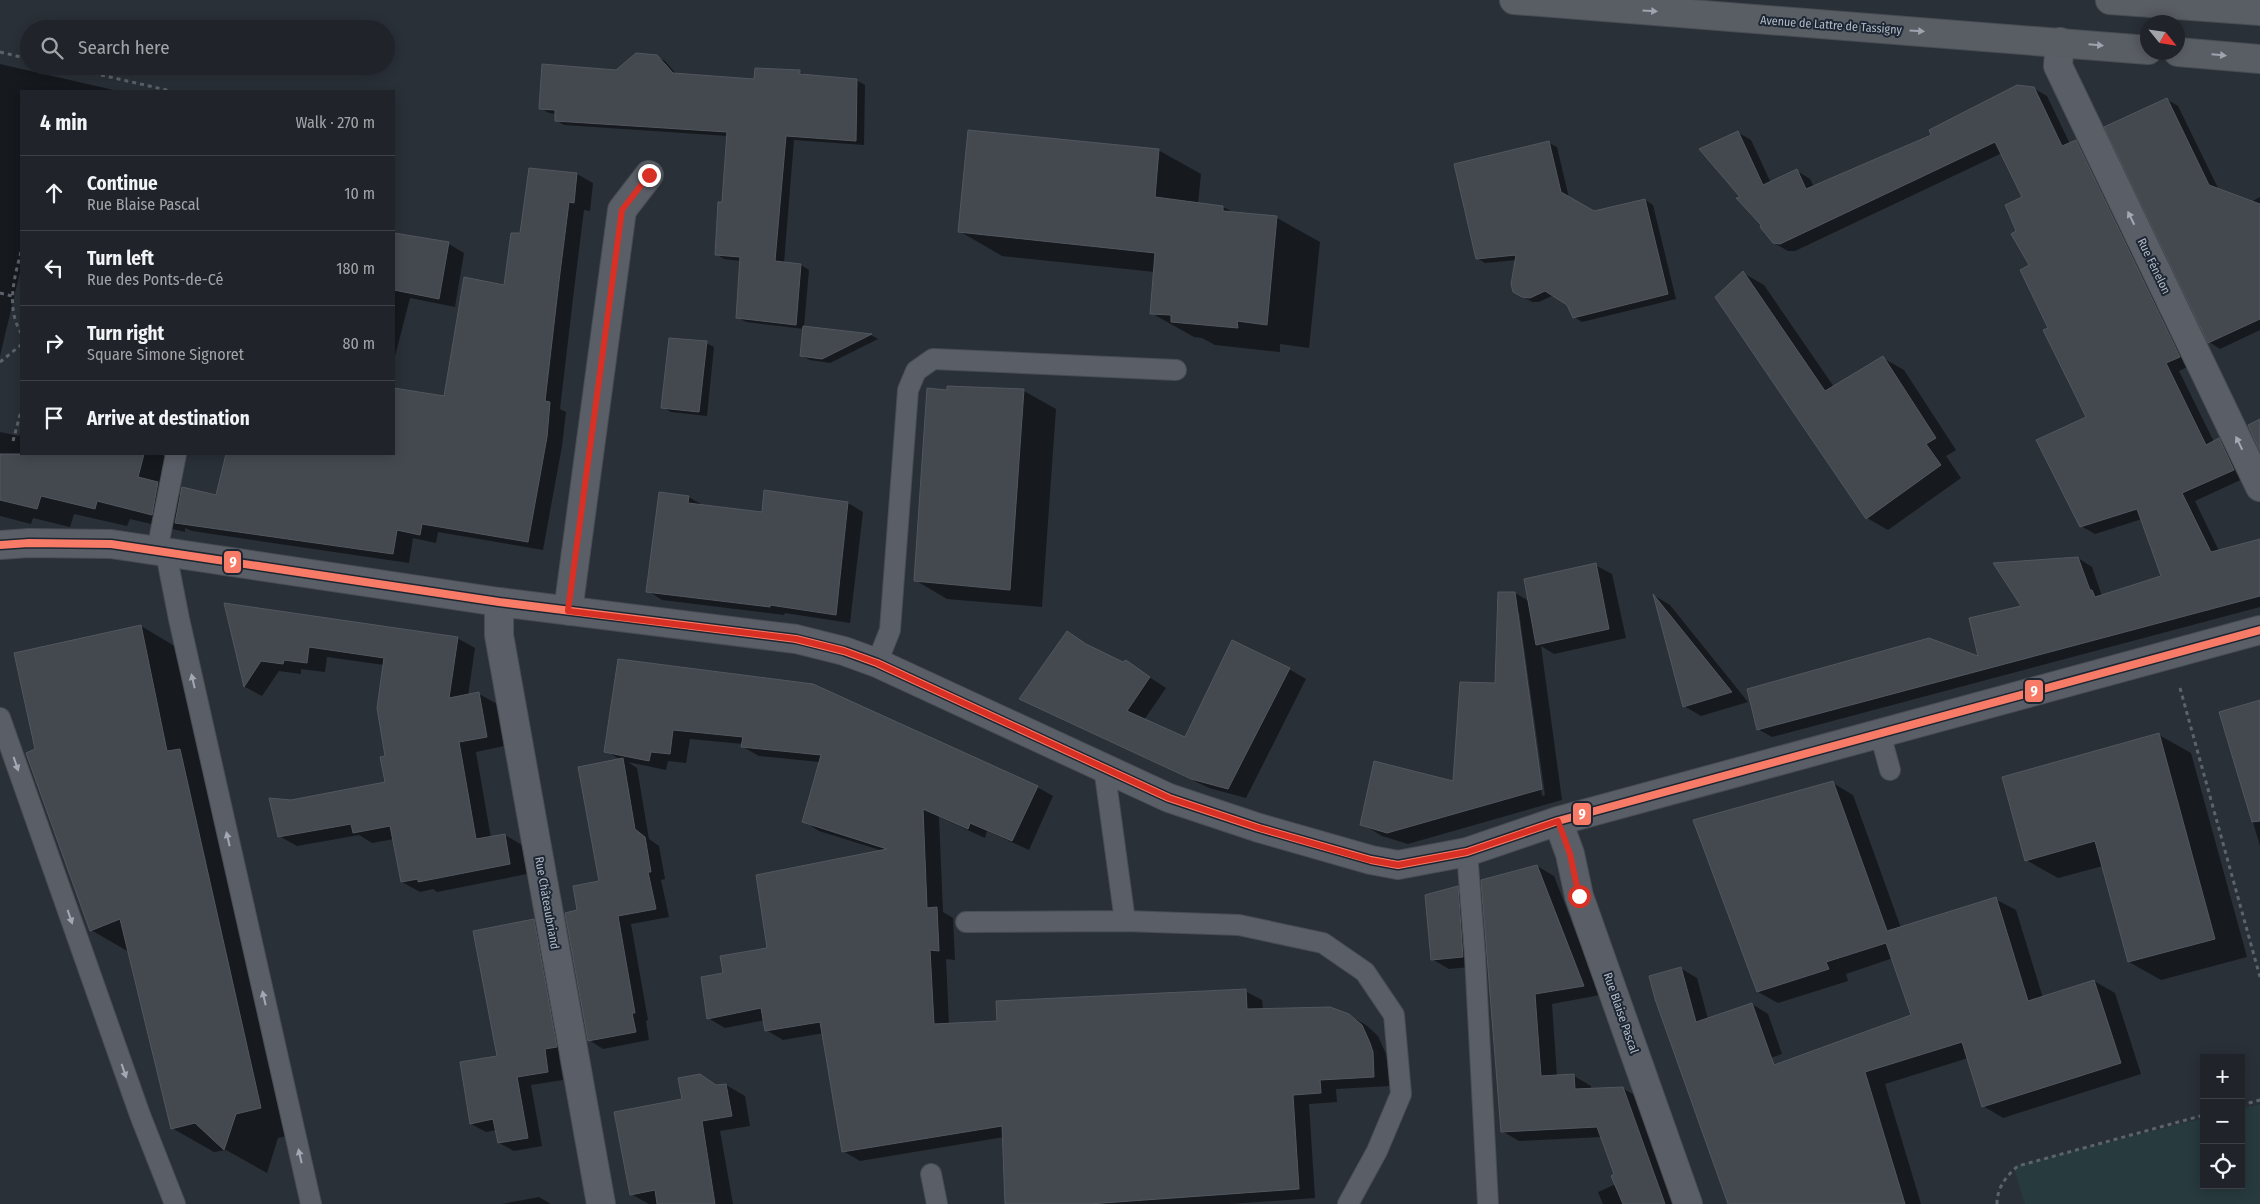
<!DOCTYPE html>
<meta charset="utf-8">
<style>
:root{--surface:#20242a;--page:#282c32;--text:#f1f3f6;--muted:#a2a4a8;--line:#3d4147}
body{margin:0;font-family:"Fira Sans Condensed",sans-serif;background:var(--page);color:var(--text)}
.controls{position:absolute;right:15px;bottom:15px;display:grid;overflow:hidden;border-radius:0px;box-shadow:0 2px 12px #0003}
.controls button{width:45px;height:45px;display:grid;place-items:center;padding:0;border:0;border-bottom:1px solid var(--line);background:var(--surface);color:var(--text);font:25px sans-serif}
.compass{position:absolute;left:2140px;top:15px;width:45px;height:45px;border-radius:50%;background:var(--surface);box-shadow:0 2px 12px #0003;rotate:120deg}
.stop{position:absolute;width:15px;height:15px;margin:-11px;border:4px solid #d93025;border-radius:50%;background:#fff}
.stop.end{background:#d93025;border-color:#fff;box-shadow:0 1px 5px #0008}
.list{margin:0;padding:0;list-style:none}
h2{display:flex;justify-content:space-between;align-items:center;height:65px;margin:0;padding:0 20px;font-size:21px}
h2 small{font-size:16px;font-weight:400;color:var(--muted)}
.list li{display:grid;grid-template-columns:32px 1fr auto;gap:15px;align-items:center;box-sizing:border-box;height:75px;padding:0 20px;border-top:1px solid var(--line)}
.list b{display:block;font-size:19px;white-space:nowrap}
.list p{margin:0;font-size:16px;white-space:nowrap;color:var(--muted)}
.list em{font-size:16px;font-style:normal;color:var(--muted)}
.icon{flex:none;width:28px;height:28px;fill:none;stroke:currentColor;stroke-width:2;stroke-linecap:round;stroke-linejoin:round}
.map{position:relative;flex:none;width:2260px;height:1204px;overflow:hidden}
.search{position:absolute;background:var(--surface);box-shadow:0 2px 12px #0003;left:20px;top:20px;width:375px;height:55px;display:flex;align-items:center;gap:12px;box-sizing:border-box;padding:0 18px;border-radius:28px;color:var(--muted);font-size:19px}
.panel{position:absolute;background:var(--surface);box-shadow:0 2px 12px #0003;left:20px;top:90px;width:375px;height:365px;border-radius:0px}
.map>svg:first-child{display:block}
.green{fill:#273a3e}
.shadow{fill:#0007;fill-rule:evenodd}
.building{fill:#444950;stroke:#52575f}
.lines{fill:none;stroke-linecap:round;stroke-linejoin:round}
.lane-casing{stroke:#484c53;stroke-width:22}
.street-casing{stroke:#484c53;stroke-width:30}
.secondary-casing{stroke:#484c53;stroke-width:30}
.path{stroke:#5d636a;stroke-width:3;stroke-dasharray:4 4;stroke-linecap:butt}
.lane{stroke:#5a5e66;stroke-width:20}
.street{stroke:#5a5e66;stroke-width:28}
.secondary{stroke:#595d64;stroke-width:28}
.bus-1-casing{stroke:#1d2633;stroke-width:11}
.bus-1{stroke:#f77b66;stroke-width:8}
.oneway{fill:#9da4b0}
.oneway2{fill:#a2a9b5}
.route{stroke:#d93025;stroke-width:6}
.labels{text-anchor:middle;stroke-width:4;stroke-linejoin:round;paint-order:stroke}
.street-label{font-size:12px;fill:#b4bcc9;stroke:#1d2633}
.line-badge{stroke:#1d2633;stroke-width:2}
.badge-label{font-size:14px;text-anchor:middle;font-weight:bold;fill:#fff}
</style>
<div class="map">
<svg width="2260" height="1204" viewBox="0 0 2260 1204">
<rect width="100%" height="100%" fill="#2a3038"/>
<!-- green -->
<path class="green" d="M2260,1104V1204H2025L2013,1166L2204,1118V1185H2241V1109Z"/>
<!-- shadow -->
<path class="shadow" d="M656,56L665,61L677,75L755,80L799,71L807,76L856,80L865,85L864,145L794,140L784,263L801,265L809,270L804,327L871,335L878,339L830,363L810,360L802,356L804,329L746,322L737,317L741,261L724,259L716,254L723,204L728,136L564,125L556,120V114L549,113L540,108L617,71Z
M0,64L118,91H21V268L0,356Z
M2033,88L2047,96L2070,144L2076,141L2090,149L2193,364L2179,371L2214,442L2219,440L2233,448L2247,477L2195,501L2219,551L2260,541V607L1772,737L1758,729L1980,658L2023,607L2078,558L2092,567L2102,596L2163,577L2142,519L2095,534L2081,526L2087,417L2050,328L2017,231L2023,197L2002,153L1795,251H1788L1774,243L1742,197L1737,132L1751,140L1771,183L1797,171L1810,179L1814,187Z
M2166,99L2178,106L2219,190L2251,202L2260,197V330L2220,349L2209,342L2106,127Z
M1549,143L1557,147L1569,198L1594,212L1645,200L1653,205L1676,299L1582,322L1574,317L1568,304L1554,295L1539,302H1532L1514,291L1517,260L1485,263L1477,258Z
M1158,150L1201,174L1198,204L1223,207L1235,213L1277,218L1320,242L1309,348L1280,344V352L1215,345L1202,338L1194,337L1151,313L1155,272L1002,256L959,231Z
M530,169L577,174L593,183L590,211L584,210L574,290L560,409L566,412L562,446L543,550L438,532L436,543L413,538L409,563L192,531L185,528V532L130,519L127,526L74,514L70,527L33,518L31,524L0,516V432L19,436L21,431V454H161L178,464L171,491L181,496H217L227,454H394V389L445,398L506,286L521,234Z
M394,234L449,244L464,253L455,307L410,298L394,360Z
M1743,273L1764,285L1834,387L1883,358L1904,370L1956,450L1946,456L1961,478L1888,530L1867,518Z
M706,343L714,347L707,416L671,412L663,407Z
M948,391H1024L1056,409L1042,607L947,599L915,580Z
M765,492L848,503L863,512L850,623L785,613L784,615L662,600L648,591L660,494L689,497L704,506L763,513Z
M1595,565L1612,574L1626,638L1554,654L1541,646L1562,800L1408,844L1382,836L1362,824L1454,783L1496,685L1515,593L1529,601ZM1518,612H1519L1545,795L1542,796Z
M1655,596L1670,605L1748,702L1701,716L1684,706Z
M226,605L457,638L475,648L468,696L479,694L497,704L504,746L476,752L491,838L505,835L522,845L527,874L437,892L433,889L420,892L402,882L394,839L372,843L359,835L297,846L279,836L291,801L386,783L384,665L327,657L325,672L301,669V674L279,671L262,696L245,687Z
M141,626L183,651L303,1132L278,1138L267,1173L226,1150L214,1152L172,1128L129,952L91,930Z
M1067,632L1096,650L1123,663L1126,662L1166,688L1144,720L1185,739L1289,669L1306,679L1246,798L1209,788L1021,699Z
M619,660L1037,787L1053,796L1029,850L987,831L985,838L939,817L943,912L953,918L955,960L946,959L949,1025L998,1023L1245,991L1262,1000L1263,1010L1349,1015L1366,1025L1378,1036L1386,1054L1390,1086L1336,1089L1337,1102L1309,1104L1315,1198L1230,1204H1006L1004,1137L860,1161L843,1151L824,1033L783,1040L766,1030L765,1020L725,1028L708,1018L725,974L768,949L883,851L819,831L803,821L820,762L759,756L743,747V744L690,739L686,763L668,761L666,770L628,762L637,768L649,839L659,846L665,879L661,880L669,917L631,924L648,1020L646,1021L649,1040L603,1049L589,1040L579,911L600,882L621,760L606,751Z
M2260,701V846L2221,713Z
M2159,735L2191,753L2247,957L2161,980L2129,962L2103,866L2058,878L2026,860Z
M1833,783L1853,795L1901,928L1995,899L2016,910L2043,998L2094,981L2115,993L2141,1074L2003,1118L1983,1106L1968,1058L1885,1084L1921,1204H1814L1764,1069L1912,1016L1893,958L1846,974L1848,981L1778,1003L1758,992Z
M1537,866L1554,876L1600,995L1552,1004L1557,1076H1574L1591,1086V1090L1622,1088L1640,1098L1678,1204H1603L1598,1192L1616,1184L1615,1175L1602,1137L1519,1141L1502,1131Z
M1458,888L1474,898L1480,966L1449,969L1432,959Z
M534,920L549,929L571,1055L559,1057L563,1080L531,1085L542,1146L514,1151L499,1143L497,1130L486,1132L471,1124L498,1056Z
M1680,968L1697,978L1708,1019L1752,1004L1768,1014L1782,1054L1725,1073L1721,1143Z
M700,1075L718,1086L726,1085L745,1096L750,1126L720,1131L733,1204H649L631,1194L683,1099Z
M539,1197L551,1204H502Z"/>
<!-- building -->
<path class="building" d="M636,53L657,55L673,73L754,79L755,68L800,70V74L857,79L856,141L786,136L775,261L801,264L796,325L736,318L740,257L715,255L718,202H722L727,132L555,121V110L539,109L542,64L616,70Z
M2017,85L2034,87L2062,146L2076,140L2180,357L2166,363L2206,445L2219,438L2234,470L2182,493L2211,552L2260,539V596L1757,730L1747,689L1929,638L1978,656L1969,618L2021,606L1993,563L2078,557L2090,590H2092L2095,597L2161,576L2137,509L2080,527L2036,440L2086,417L2043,330L2048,328L2020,270L2029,265L2011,234L2016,231L2005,205L2022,197L1995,142L1780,244L1773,243L1760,227L1761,225L1736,198L1740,197L1699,149L1738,131L1763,185L1797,169L1806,189L1931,135L1929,130Z
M2167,98L2209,185L2260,204V319L2208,343L2104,127Z
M968,130L1159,149L1155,197L1223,206V211L1277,216L1267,325L1237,321L1238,328L1171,322V315L1150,314L1155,253L958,232Z
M1549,141L1561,192L1594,211L1645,199L1668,294L1573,318L1567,305L1545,291L1530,298L1522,297L1513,292L1511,284L1516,255L1476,259L1454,164Z
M529,168L577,173L574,203L569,202L559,281L545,401L550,402L547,437L528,542L422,524L420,535L397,530L393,554L175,523L182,487L216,495L226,454H394V388L444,396L464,277L504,285L511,233H520Z
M394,233L449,242L439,299L394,290Z
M1743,271L1825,391L1883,356L1936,438L1926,444L1941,465L1866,519L1715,297Z
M803,326L872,334L822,359L800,356Z
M669,338L707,341L699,412L661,408Z
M947,386L1024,389L1010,590L914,581L927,388L947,390Z
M2260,419V451L2248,425Z
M0,454H144L138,477L158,482L152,515L97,501L95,509L41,496L37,509L0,500Z
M764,490L848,502L836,615L770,605V607L646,592L659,492L689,496L688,503L762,512Z
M1596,563L1609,629L1536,645L1524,579Z
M1498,592H1515L1542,789L1387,833L1360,825L1374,761L1453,781L1460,682L1495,683Z
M1653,594L1732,692L1683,707Z
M224,603L458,637L449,698L479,692L487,737L459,742L476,839L505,834L510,864L418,882V879L401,882L390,826L353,833L351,824L278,837L269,798L291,800L385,782L380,757L385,756L377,708L384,658L309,647L307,663L284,660L283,664L261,661L244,687Z
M141,625L167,751L180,749L261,1108L236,1114L224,1150L195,1123L171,1129L120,919L90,931L26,753L35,749L14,653Z
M1067,631L1086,644L1123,662L1126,660L1150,677L1127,711L1185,737L1232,640L1290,668L1228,789L1191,779L1019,699Z
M618,659L813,684L1038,786L1012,841L970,823L968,829L923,809L927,908L937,907L939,951L930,950L934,1024L997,1021L996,1001L1246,989L1247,1009L1330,1007L1349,1014L1362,1025L1370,1043L1373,1052L1374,1077L1320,1080L1321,1093L1293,1095L1299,1189L1089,1204H1005L1002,1126L842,1152L820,1022L765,1031L761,1008L707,1019L701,977L723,973L720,956L767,948L756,875L887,849L802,822L821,755L741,747L743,737L673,730L670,754L651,752L649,761L604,752Z
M2260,700V821L2252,822L2219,712Z
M2159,733L2215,939L2128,962L2095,841L2025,861L2002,777Z
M623,758L635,829L645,837L651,872H648L656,909L618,916L635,1013H632L636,1032L588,1041L565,913L577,910L573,886L599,881L578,767Z
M1833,781L1887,931L1996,897L2028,1001L2094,980L2121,1063L1982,1107L1962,1042L1865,1072L1905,1204H1728L1655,999L1649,976L1681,967L1696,1022L1752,1003L1774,1065L1911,1015L1886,943L1826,962L1829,969L1757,992L1693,820Z
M1537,865L1584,986L1535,994L1541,1076L1574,1074L1575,1089L1623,1087L1665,1204H1623L1611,1176L1614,1174L1597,1127L1501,1132L1481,880Z
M1458,886L1463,957L1431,960L1425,895Z
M534,919L557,1047L545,1049L548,1072L517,1077L528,1138L498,1143L493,1119L470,1124L460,1062L497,1056L473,931Z
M700,1074L716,1085L726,1084L732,1116L702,1121L715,1204H657L655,1190L630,1195L614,1112L682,1099L678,1078Z"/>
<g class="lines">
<defs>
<path id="lane" d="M157,551L176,454
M166,553L179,619L311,1204
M877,663L890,630L908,390L916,371L933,359L1176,370
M0,718L140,1115L175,1204
M1880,733L1890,770
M1104,767L1125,921
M1467,852L1475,956L1488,1204
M966,922L1125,921L1239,925L1323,943L1365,972L1394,1015L1401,1094L1377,1151L1348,1204
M931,1174L937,1204"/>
<path id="street" d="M2060,42L2058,66L2260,487
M0,545L29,543L111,544L499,602L796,639L844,651L877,663L1169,798L1259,828L1371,860L1398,865L1467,852L1558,821L2260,630
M499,602V635L601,1204
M568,611L622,210L649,175
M1558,821L1570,854L1579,896L1688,1204"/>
<path id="secondary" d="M1514,0L2148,50
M2110,0L2260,11
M2178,52L2260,59"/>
</defs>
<!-- lane casing -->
<use href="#lane" class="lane-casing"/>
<!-- street casing -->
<use href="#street" class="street-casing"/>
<!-- secondary casing -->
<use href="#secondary" class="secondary-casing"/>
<!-- path -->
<path class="path" d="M0,52L29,59
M62,66L171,91
M21,252C14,279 6,307 21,333
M0,293L12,296
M0,362L21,345
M13,441L21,411
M2180,688L2260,977
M2241,1105L2260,1100
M1997,1204C1997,1188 2006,1176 2018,1166L2204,1115"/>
<!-- lane -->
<use href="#lane" class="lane"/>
<!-- street -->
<use href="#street" class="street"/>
<!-- secondary -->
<use href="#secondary" class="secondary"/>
<defs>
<path id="bus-1" d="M0,545L29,543L111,544L499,602L796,639L844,651L877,663L1169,798L1259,828L1371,860L1398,865L1467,852L1558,821L2260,630"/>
</defs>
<!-- bus-1 casing -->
<use href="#bus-1" class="bus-1-casing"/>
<!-- bus-1 -->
<use href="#bus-1" class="bus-1"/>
</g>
<!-- one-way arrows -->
<defs><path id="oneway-solid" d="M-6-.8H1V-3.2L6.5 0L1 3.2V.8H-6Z" transform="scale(1.25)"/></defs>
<g class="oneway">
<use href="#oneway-solid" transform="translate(1650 11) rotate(4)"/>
<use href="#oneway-solid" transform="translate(1917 31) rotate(4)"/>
<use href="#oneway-solid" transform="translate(2096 45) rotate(5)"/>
<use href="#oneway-solid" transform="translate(2219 55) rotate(5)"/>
</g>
<g class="oneway2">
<use href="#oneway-solid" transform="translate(2131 218) rotate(-116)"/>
<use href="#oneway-solid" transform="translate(2239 443) rotate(-116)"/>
<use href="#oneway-solid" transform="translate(193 681) rotate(-103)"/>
<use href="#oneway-solid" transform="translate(16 764) rotate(71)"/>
<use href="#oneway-solid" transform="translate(228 839) rotate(-103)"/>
<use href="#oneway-solid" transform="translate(70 917) rotate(71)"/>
<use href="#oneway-solid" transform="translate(264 998) rotate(-103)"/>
<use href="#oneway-solid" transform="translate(124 1071) rotate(71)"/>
<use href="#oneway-solid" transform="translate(300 1156) rotate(-103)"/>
</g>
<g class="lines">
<!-- route -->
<path class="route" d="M649,175L622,210L568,611L796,639L844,651L877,663L1169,798L1259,828L1370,860L1398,865L1467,852L1558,821L1570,854L1579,896"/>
</g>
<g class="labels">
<!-- street labels -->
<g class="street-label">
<text transform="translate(1831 25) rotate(4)" y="4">Avenue de Lattre de Tassigny</text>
<text transform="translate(2154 266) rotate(64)" y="4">Rue Fénelon</text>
<text transform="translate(547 903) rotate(80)" y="4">Rue Châteaubriand</text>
<text transform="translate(1621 1013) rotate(71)" y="4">Rue Blaise Pascal</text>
</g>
</g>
<g class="line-badge">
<rect x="223" y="550" width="19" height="24" rx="5" fill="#f77b66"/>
<rect x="2024" y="679" width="20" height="24" rx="5" fill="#f77b66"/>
<rect x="1572" y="802" width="20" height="24" rx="5" fill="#f77b66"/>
</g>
<g class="badge-label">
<text x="233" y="567">9</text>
<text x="2034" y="696">9</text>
<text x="1582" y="819">9</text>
</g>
</svg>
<div class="controls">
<button>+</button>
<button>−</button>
<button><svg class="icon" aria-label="locate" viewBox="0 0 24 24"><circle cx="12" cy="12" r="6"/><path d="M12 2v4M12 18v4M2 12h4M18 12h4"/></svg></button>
</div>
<svg class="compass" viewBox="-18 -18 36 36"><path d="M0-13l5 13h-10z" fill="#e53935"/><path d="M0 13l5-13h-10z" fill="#a2a4a8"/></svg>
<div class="stop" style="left:1579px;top:896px"></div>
<div class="stop end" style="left:649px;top:175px"></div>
<div class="search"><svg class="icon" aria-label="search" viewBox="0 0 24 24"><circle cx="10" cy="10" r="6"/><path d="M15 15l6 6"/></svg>Search here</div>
<section class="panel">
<h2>4 min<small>Walk · 270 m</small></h2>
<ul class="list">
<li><svg class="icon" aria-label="ahead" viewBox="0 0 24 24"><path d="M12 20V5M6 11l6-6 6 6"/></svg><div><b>Continue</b><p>Rue Blaise Pascal</p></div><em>10 m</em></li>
<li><svg class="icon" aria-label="left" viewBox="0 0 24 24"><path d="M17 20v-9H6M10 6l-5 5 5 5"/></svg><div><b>Turn left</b><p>Rue des Ponts-de-Cé</p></div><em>180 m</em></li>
<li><svg class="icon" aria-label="right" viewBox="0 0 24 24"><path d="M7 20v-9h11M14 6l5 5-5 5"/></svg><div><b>Turn right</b><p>Square Simone Signoret</p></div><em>80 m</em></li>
<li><svg class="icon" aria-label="arrive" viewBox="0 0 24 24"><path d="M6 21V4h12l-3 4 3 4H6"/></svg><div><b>Arrive at destination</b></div></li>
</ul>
</section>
</div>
